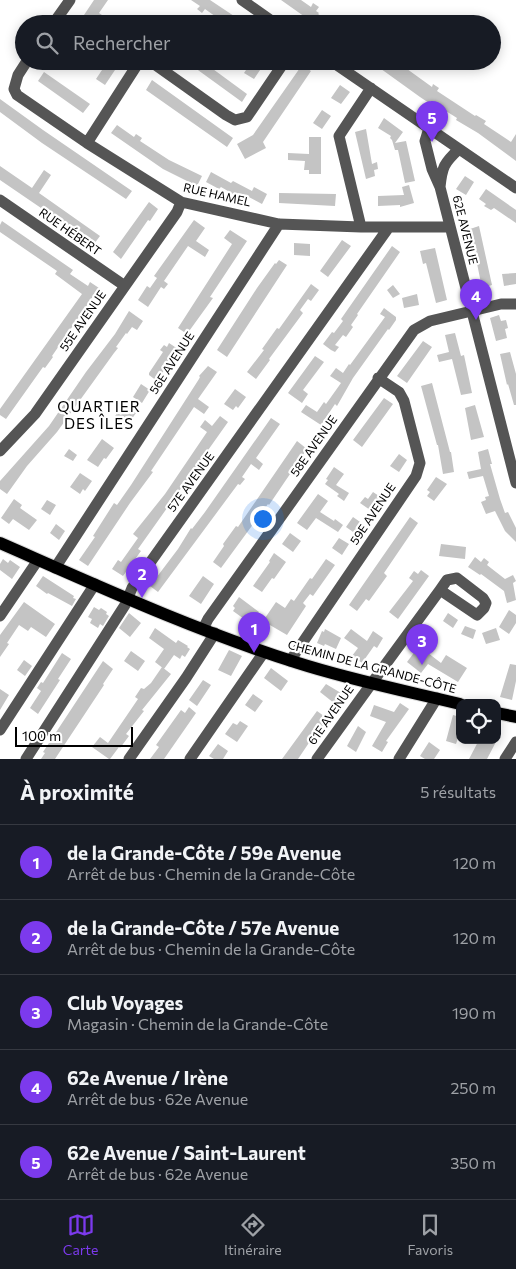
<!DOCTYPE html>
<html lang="fr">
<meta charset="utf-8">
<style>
:root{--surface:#171b24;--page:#20242c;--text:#f1f3f6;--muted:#9ea1a6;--line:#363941;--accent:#7c3aed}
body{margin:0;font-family:Commissioner,sans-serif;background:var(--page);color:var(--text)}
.controls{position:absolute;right:15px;bottom:15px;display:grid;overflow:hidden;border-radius:10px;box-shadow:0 2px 12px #0003}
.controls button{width:45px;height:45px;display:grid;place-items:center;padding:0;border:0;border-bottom:1px solid var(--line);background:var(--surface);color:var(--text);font:25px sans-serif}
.scale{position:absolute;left:15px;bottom:12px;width:118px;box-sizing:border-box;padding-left:5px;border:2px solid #000;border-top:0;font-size:14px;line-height:18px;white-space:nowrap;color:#000;-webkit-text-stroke:4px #fff;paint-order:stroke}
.you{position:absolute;left:262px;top:518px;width:18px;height:18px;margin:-12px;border:4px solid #fff;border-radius:50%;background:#1a73e8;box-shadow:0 0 0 8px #1a73e833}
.badge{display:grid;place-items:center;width:32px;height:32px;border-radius:50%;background:var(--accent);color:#fff;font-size:16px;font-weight:700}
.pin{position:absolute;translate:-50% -41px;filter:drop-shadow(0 1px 2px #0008)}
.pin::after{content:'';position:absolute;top:26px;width:18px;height:15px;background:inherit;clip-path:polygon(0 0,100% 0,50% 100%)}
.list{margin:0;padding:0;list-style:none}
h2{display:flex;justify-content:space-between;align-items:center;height:65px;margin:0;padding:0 20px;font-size:21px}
h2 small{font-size:16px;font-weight:400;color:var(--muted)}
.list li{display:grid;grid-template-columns:32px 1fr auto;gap:15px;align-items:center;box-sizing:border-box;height:75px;padding:0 20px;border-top:1px solid var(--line)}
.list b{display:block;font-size:19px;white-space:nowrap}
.list p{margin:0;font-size:16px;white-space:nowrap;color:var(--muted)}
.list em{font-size:16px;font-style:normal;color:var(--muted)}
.icon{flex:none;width:28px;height:28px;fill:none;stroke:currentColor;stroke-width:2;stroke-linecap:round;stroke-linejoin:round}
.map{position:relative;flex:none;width:516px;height:759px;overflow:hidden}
.search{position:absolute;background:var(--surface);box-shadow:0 2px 12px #0003;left:15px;right:15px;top:15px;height:55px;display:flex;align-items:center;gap:12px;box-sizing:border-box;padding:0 18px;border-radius:28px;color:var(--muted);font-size:19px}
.sheet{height:440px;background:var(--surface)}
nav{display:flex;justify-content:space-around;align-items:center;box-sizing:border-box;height:70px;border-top:1px solid var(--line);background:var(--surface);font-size:14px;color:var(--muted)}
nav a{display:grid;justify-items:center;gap:2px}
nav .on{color:var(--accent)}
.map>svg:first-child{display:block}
.building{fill:#c4c4c4}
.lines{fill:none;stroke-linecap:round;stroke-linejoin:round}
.major-casing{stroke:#dbdbdb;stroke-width:14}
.minor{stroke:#555;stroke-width:11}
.major{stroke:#000;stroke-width:12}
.labels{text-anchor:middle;stroke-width:4.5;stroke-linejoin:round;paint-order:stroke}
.street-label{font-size:12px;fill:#000;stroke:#fff}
.quarter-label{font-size:15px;letter-spacing:1px;fill:#000;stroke:#fff}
</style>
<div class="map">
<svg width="516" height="759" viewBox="0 0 516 759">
<rect width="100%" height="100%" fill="#fff"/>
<!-- building -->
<path class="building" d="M94,0H108L99,13L102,15L96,24H78Z
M191,0H210L246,24H226L205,9L202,13L197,9L200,6Z
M281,0H301L311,7L313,3L319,7L316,11L319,13L318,14L333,24H315Z
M108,61H121L105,85L96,79Z
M193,61H202L247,94L242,102L191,65Z
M252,61H266L254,79L244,73Z
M370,61H396L432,87L433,84L439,88L437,91L475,116L476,115L486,121L484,124L511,142L516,134V161L478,133L456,120L457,118L430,101L429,103L420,97Z
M302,65L311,71L263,142L266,148L245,159L237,144L253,135Z
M44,72L90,104L83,113L38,81Z
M152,80L233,138L227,147L146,90Z
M340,85L350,92L341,104L331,98Z
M0,99L43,130L132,191L126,199L42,143L0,112Z
M322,110L331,116L322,129L313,123Z
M384,118L403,132L395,143L406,141L415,181L405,183L398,150H395L392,140L390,138L391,136L378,128Z
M117,125L134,137L136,134L142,138L140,141L169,160L202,176L197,186L163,169L111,133Z
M366,129L372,164L377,162L378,169L374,170L375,176L366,179L355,132Z
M309,137H321V174H309V170H304L305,161L288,160V153L309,154Z
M0,166L32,188L44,170L51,175L39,193L100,236L94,244L42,207L41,208L0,180Z
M211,172L231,183L233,181L252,191L254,187L267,194L262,204L243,194L240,198L221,187L219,189L206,182Z
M465,176L474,182L466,195L456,189Z
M409,185L414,203L400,207V205L378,206V196L404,195L402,187Z
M486,189L516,210V223L494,208L491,210L484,206L486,204L479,199Z
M279,193L336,194L335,206L279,203Z
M149,202L158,209L150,221L148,220L121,259L113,252Z
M194,220L205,228L196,241L209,250L205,257L188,246L164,281L168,284L164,289L161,287L148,307L138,300L147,286L150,288L157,278L154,276Z
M2,221L73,270L70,274L88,286L90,282L99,288L52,356L53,357L45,368L43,367L6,419L0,415V409L82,294L55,274L57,271L0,232V225Z
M479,226L492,285L482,288L470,229Z
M230,230L247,241L210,297L213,298L187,334L178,328L232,244L224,238Z
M342,240L351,246L328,277L320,271Z
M294,243L310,244V256L294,255Z
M392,246L400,252L357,314L358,315L351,325L353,327L346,337L343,335L335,345L339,347L335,352L331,350L323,344L332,332L334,333L343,321L341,319Z
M435,248L447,300L436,303L426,263L423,264L420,251Z
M279,260L287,265L227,357L217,350L257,288L275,263L276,264Z
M516,273V284L504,286L502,274Z
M311,284L319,290L311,301L308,299L300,310L303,313L269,359L270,360L256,379L247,372L264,350L262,349L277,328L279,329Z
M393,285L400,294L393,298L387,290Z
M417,294L419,305L404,308L402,298Z
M384,308L396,317V320L389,330L388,329L353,378L337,406L335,404L321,425L301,412L306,405L317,412L324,402L326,404L341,383L330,376L336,368L343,373L349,364L350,365L385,317L380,314Z
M129,311L143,321L137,330L132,327L127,334L126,333L116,347L118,348L114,353L57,432L27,466L7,494L0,489V481L49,426L86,372L115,334Z
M499,315L501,321L506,320L508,328L505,329L507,338L496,341L490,318Z
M455,333L461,356L464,355L472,393L461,395L452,359L439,362L437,355L449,352L445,335Z
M423,341L432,347L407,383L397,376Z
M169,343L178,349L157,381L149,375V373L163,352L160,350L164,345L167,347Z
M510,352L516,374V405H514L508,384L507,385L500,354Z
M315,356L324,362L303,390L308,394L302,403L288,393Z
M208,366L217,372L198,399L209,407L204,414L194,407L151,471L153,472L130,503L88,566L79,560L95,537L93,536L114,503L117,505L131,485L199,379L200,377L199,376Z
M432,383L450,452H451L454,472L443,474L438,445H437L421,386Z
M141,384L150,390L142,403L133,397Z
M235,389L246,397L238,408L236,406L233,410L224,404Z
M384,398L393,404L362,447L353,440Z
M475,405L484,437L471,440L465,408Z
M127,407L136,413L126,427L114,418L117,413L121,415Z
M220,416L228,422L138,549L141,551L123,576L112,569L118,560L121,562L138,538L133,534L165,494L207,432L200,427L205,420L212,426Z
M271,418L280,424L256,458L263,464L259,470L251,464L242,477L245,479L240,485L238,484L158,592L150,586L178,549L191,528L192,529L205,512Z
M102,439L114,448L106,459L104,458L98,467L87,460Z
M297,441L307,449L269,505L268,504L221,568L213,562L224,546L223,544L236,526L238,527Z
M69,449L77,455L73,461L64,456Z
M488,449L492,464H490L500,499L505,513L508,512L516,528V542L505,531L495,511L486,514L481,502L486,500L485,497L489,496L483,476L469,479L467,472L481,469L478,452Z
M399,454L407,460L399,472L390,466Z
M334,467L344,474L336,485L349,493L344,501L337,496L339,494L325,484L328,480L326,479Z
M80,473L92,481L85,491L83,489L80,494L70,487Z
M436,477L447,484L434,501L427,496L430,492L427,490Z
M373,492L382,498L373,512L360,503L365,497L368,499Z
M318,494L328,501L320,512L334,521L335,519L343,525L338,532L316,518L307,530L297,523Z
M14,499L22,505L20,508L37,520L29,530L13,519L9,524L1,518Z
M47,500L56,505L50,515L41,509Z
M353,517L363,524L356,534L346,527Z
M410,517L418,523L384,573L387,576L369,601L366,599L357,611L349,605Z
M56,524L65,531L59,540L50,533Z
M290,533L301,541L293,552L282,544Z
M339,538L349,544L342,555L332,548Z
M441,544L466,547L465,559L439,556Z
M274,553L286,562L274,579L272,578L262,592L253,586L270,562L269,561Z
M475,557L481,562L484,558L489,562L487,565L505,579L513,575L516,581L513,583L516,600L507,603L504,591L481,574L480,575L468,567Z
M3,559L8,563L10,560L20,567L12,579L0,570V564Z
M326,559L335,565L313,596L310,594L303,603L306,606L287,635L263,621L276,602L285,608L291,599L294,601L310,578L312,579Z
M421,570L429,576L398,619L389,612L413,581L409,578L414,571L418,574Z
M43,576L74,596L73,598L76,599L72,606L48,593L47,594L36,586Z
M203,576L214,584L201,604L189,596Z
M239,597L259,612L251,624L233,611L235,608L233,606Z
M24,602L55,624L46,637L31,627L28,631L19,625L7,643L9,644L0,657V635Z
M94,607L99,610L101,608L107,612L106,614L109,616L103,626L100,624L98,628L90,623L92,619L88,617Z
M509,610L516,615V623L509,634L499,627Z
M129,613L141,623L130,637L119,628Z
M448,613L458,620L453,628L443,621Z
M465,626L476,630L473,639L461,634Z
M155,628L176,643L178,640L188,646L187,647L190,649L185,657L182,655L180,659L174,655L164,669L155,662L164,649L149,638Z
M496,628L500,640L486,644L482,633Z
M325,629L341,638L336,649L325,644L324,646L317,643L322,631L324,632Z
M351,629L367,641L373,631L383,638L377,648L374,646L362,663L352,656L358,648L344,638Z
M419,646L441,663L446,655L467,668L458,682L428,664L421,673L407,662Z
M229,650L242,656L231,676L218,670Z
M131,651L145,661L138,671L124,661Z
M62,653L71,659L58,679L60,680L38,714L30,708L41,691L37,688L41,682L43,683Z
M24,660L32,666L25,676L17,670Z
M103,661L113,669L103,684L104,685L55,759H41L45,753L43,752Z
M510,664L516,665V681L512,700L500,697Z
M162,667L171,674L142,710L144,711L126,734L129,736L120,748L119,747L110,759H109L92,747L100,737L108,743L138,699L135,697L141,688L144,689L151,683Z
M271,668L288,681L281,691L264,678Z
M203,680L211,685L197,706L189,700Z
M326,684L346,696L339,707L320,692Z
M0,689L9,695L0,710Z
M253,694L263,701L255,712L245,705Z
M400,703L409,709L386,741L388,742L382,752L372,746L386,722L370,716L374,705L394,712Z
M189,707L196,713L164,759H150L159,747L156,745L181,710L185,713Z
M317,711L328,719L321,729L319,728L298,759H282Z
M453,715L460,717V732L456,744L446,741Z
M240,721L248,726L237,742L225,734L233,723L237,725Z
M358,726L366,732L356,752L347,746Z
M479,740H497L487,759H469Z
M429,742L440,750L434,759H425L420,756Z
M218,744L228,751L223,759H214L209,756Z"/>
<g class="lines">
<defs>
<path id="major" d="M0,543C98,586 196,631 298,663C351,680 406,691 460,704
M497,713L516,717"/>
</defs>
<!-- major casing -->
<use href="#major" class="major-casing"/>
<!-- minor -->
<path class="minor" d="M242,0L276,24
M53,24L70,0
M27,61L18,75L14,89L17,95L87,143L181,202L279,224L361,227H450
M150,61L226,115L235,120L247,117L285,61
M331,61L516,188
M429,128L425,141L432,169L440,187L516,483
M87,143L137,65L144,61
M440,187C442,167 444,163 459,149
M0,200L125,286
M361,227L339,136L371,88
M0,451L35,414L177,212L181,202
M55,568L279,224
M0,616L38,560
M203,629L208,619L414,330L430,321L501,304H516
M290,661L416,476L420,463L404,401L399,392L378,378
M0,730L95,584
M26,759L125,605L132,588L389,227
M129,759L186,678L215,633
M190,759L264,652
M317,759L377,676L440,590L447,580L457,578L483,598L486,603L484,608L477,615L440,590
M399,759L437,698
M505,759L516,742"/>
<!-- major -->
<use href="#major" class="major"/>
</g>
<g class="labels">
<!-- street labels -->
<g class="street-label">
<text transform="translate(217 195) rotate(13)" y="4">RUE HAMEL</text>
<text transform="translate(465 230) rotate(76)" y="4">62E AVENUE</text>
<text transform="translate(70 232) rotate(35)" y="4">RUE HÉBERT</text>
<text transform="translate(83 321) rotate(-55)" y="4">55E AVENUE</text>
<text transform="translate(172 363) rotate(-57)" y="4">56E AVENUE</text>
<text transform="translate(314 446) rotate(-55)" y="4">58E AVENUE</text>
<text transform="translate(191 482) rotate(-54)" y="4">57E AVENUE</text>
<text transform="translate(373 514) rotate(-56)" y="4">59E AVENUE</text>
<text transform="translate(372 667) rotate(15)" y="4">CHEMIN DE LA GRANDE-CÔTE</text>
<text transform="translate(331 715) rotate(-55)" y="4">61E AVENUE</text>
</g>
<!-- quarter labels -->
<g class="quarter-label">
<text x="99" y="412">QUARTIER<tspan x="99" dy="17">DES ÎLES</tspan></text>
</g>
</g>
</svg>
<div class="controls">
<button><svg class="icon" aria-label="locate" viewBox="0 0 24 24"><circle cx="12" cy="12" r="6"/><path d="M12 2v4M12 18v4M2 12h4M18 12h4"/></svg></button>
</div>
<div class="scale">100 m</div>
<div class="you"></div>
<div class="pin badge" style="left:254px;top:653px">1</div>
<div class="pin badge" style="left:142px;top:598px">2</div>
<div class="pin badge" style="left:422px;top:665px">3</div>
<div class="pin badge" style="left:476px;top:320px">4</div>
<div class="pin badge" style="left:432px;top:142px">5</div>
<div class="search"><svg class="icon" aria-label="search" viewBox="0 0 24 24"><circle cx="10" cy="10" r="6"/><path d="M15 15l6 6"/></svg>Rechercher</div>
</div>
<section class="sheet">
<h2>À proximité<small>5 résultats</small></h2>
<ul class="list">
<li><span class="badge">1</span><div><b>de la Grande-Côte / 59e Avenue</b><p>Arrêt de bus · Chemin de la Grande-Côte</p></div><em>120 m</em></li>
<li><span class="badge">2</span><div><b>de la Grande-Côte / 57e Avenue</b><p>Arrêt de bus · Chemin de la Grande-Côte</p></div><em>120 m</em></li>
<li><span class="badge">3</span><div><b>Club Voyages</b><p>Magasin · Chemin de la Grande-Côte</p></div><em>190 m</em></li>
<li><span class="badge">4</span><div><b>62e Avenue / Irène</b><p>Arrêt de bus · 62e Avenue</p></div><em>250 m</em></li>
<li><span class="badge">5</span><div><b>62e Avenue / Saint-Laurent</b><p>Arrêt de bus · 62e Avenue</p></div><em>350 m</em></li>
</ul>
</section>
<nav>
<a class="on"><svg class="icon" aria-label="map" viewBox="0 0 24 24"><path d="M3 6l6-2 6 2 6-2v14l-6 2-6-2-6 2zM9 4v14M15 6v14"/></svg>Carte</a>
<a><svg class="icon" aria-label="directions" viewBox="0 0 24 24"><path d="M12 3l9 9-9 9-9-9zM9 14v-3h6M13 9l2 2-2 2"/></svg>Itinéraire</a>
<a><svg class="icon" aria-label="saved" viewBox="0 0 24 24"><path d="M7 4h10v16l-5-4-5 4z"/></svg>Favoris</a>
</nav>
